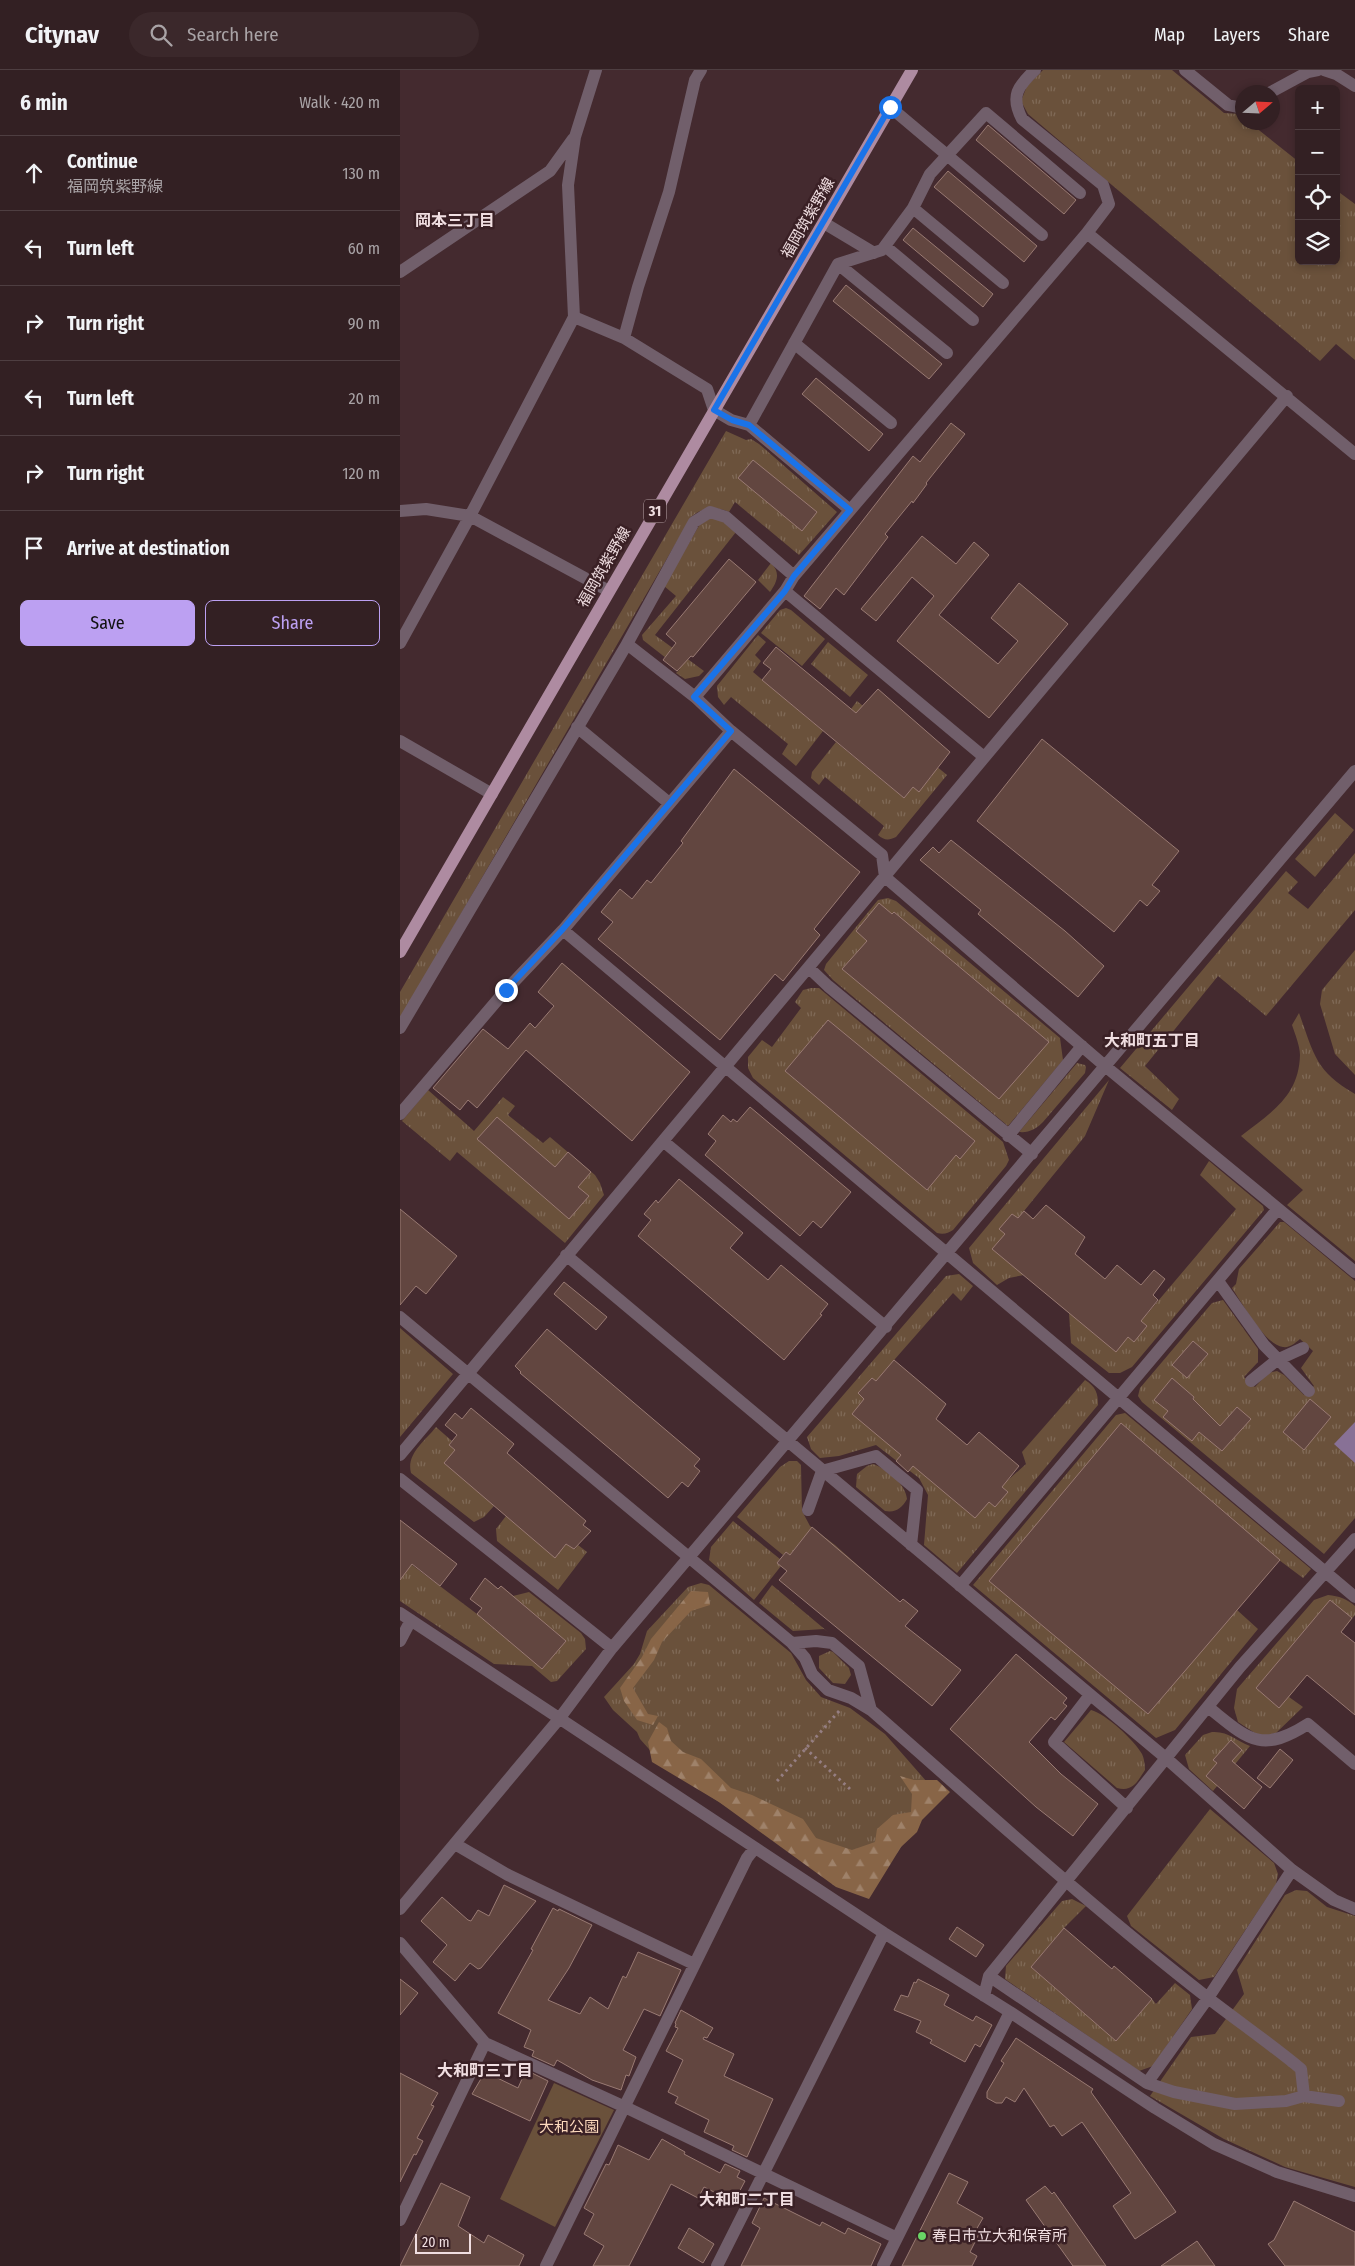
<!DOCTYPE html>
<meta charset="utf-8">
<style>
:root{--surface:#332023;--page:#3b282b;--text:#f1f3f6;--muted:#a9a3a6;--line:#4e3e41;--accent:#bca0f2}
body{margin:0;font-family:"Fira Sans Condensed","Noto Sans JP",sans-serif;background:var(--page);color:var(--text)}
.controls{position:absolute;right:15px;top:15px;display:grid;overflow:hidden;border-radius:8px;box-shadow:0 2px 8px #0003}
.controls button{width:45px;height:45px;display:grid;place-items:center;padding:0;border:0;border-bottom:1px solid var(--line);background:var(--surface);color:var(--text);font:25px sans-serif}
.compass{position:absolute;left:835px;top:15px;width:45px;height:45px;border-radius:50%;background:var(--surface);box-shadow:0 2px 8px #0003;rotate:71deg}
.scale{position:absolute;left:15px;bottom:12px;width:56px;box-sizing:border-box;padding-left:5px;border:2px solid #f0dee1;border-top:0;font-size:14px;line-height:18px;white-space:nowrap;color:#f0dee1;-webkit-text-stroke:4px #3a2025;paint-order:stroke}
.stop{position:absolute;width:15px;height:15px;margin:-11px;border:4px solid #1a73e8;border-radius:50%;background:#fff}
.stop.end{background:#1a73e8;border-color:#fff;box-shadow:0 1px 5px #0008}
.list{margin:0;padding:0;list-style:none}
h2{display:flex;justify-content:space-between;align-items:center;height:65px;margin:0;padding:0 20px;font-size:21px}
h2 small{font-size:16px;font-weight:400;color:var(--muted)}
.list li{display:grid;grid-template-columns:32px 1fr auto;gap:15px;align-items:center;box-sizing:border-box;height:75px;padding:0 20px;border-top:1px solid var(--line)}
.list b{display:block;font-size:19px;white-space:nowrap}
.list p{margin:0;font-size:16px;white-space:nowrap;color:var(--muted)}
.list em{font-size:16px;font-style:normal;color:var(--muted)}
.actions{display:flex;gap:10px;padding:15px 20px}
.actions a{flex:1;padding:11px 0;border:1px solid var(--accent);border-radius:8px;text-align:center;font-size:18px;color:var(--accent)}
.actions .main{background:var(--accent);color:#111}
.icon{flex:none;width:28px;height:28px;fill:none;stroke:currentColor;stroke-width:2;stroke-linecap:round;stroke-linejoin:round}
.map{position:relative;flex:none;width:955px;height:2196px;overflow:hidden}
header{display:flex;align-items:center;gap:30px;box-sizing:border-box;height:70px;padding:0 25px;background:var(--surface);border-bottom:1px solid var(--line)}
header strong{font-size:24px}
nav{display:flex;gap:28px;margin-inline-start:auto;font-size:18px}
.search{width:350px;height:45px;background:var(--page);display:flex;align-items:center;gap:12px;box-sizing:border-box;padding:0 18px;border-radius:28px;color:var(--muted);font-size:19px}
main{display:flex}
aside{flex:1;background:var(--surface)}
.map>svg:first-child{display:block}
.grass{fill:url(#grass-tufts)}
.forest{fill:url(#forest-firs)}
.park{fill:#6a513b}
.water{fill:#887196}
.building{fill:#624640;stroke:#997a73}
.lines{fill:none;stroke-linecap:round;stroke-linejoin:round}
.path{stroke:#957e82;stroke-width:3;stroke-dasharray:2.5 4;stroke-linecap:butt}
.minor{stroke:#715f6b;stroke-width:12}
.major{stroke:#ae8ba1;stroke-width:12}
.route{stroke:#1a73e8;stroke-width:6}
.poi-dot{fill:#68d465;stroke:#3a2025;stroke-width:2}
.labels{text-anchor:middle;stroke-width:5;stroke-linejoin:round;paint-order:stroke}
.shield{fill:#3a2025;stroke:#b9a5a9;stroke-width:1}
.shield-label{font-size:14px;font-weight:bold;fill:#f0dee1}
.street-label{font-size:15px;fill:#f0dee1;stroke:#3a2025}
.park-label{font-size:15px;fill:#fcd9bc;stroke:#3a2025}
.poi-label{font-size:15px;fill:#f0dee1;stroke:#3a2025;text-anchor:start}
.neighbourhood-label{font-size:16px;font-weight:bold;fill:#f0dee1;stroke:#3a2025}
</style>
<header>
<strong>Citynav</strong>
<div class="search"><svg class="icon" aria-label="search" viewBox="0 0 24 24"><circle cx="10" cy="10" r="6"/><path d="M15 15l6 6"/></svg>Search here</div>
<nav><a>Map</a><a>Layers</a><a>Share</a></nav>
</header>
<main>
<aside>
<h2>6 min<small>Walk · 420 m</small></h2>
<ul class="list">
<li><svg class="icon" aria-label="ahead" viewBox="0 0 24 24"><path d="M12 20V5M6 11l6-6 6 6"/></svg><div><b>Continue</b><p>福岡筑紫野線</p></div><em>130 m</em></li>
<li><svg class="icon" aria-label="left" viewBox="0 0 24 24"><path d="M17 20v-9H6M10 6l-5 5 5 5"/></svg><div><b>Turn left</b></div><em>60 m</em></li>
<li><svg class="icon" aria-label="right" viewBox="0 0 24 24"><path d="M7 20v-9h11M14 6l5 5-5 5"/></svg><div><b>Turn right</b></div><em>90 m</em></li>
<li><svg class="icon" aria-label="left" viewBox="0 0 24 24"><path d="M17 20v-9H6M10 6l-5 5 5 5"/></svg><div><b>Turn left</b></div><em>20 m</em></li>
<li><svg class="icon" aria-label="right" viewBox="0 0 24 24"><path d="M7 20v-9h11M14 6l5 5-5 5"/></svg><div><b>Turn right</b></div><em>120 m</em></li>
<li><svg class="icon" aria-label="arrive" viewBox="0 0 24 24"><path d="M6 21V4h12l-3 4 3 4H6"/></svg><div><b>Arrive at destination</b></div></li>
</ul>
<div class="actions"><a class="main">Save</a><a>Share</a></div>
</aside>
<div class="map">
<svg width="955" height="2196" viewBox="0 0 955 2196">
<defs>
<pattern id="grass-tufts" width="24" height="20" patternUnits="userSpaceOnUse" patternTransform="scale(1.25)"><rect width="24" height="20" fill="#6a513b"/><path d="M3 7l-1-3M5 7V3M7 7l1-3M15 17l-1-3M17 17v-4M19 17l1-3" fill="none" stroke="#806a57"/></pattern>
<pattern id="forest-firs" width="22" height="20" patternUnits="userSpaceOnUse" patternTransform="scale(1.25)"><rect width="22" height="20" fill="#886547"/><path d="M5 1l3.5 6h-7zM16 11l3.5 6h-7z" fill="#9f826a"/></pattern>
</defs>
<rect width="100%" height="100%" fill="#442a2f"/>
<!-- grass -->
<path class="grass" d="M643,0H772L824,43L841,44L842,52L850,53L899,92V191H936V120L955,134V290L936,274L920,291L628,44L621,31L627,16Z
M326,361L346,370L351,369L359,374L437,442L399,485L335,432L329,442C315,436 303,437 291,447L0,949V922Z
M311,448L320,449L336,462L255,565L304,601L299,606L285,609L276,603L280,599L243,570L242,565L276,526L264,516L300,454Z
M371,493C381,503 377,512 370,522L358,510Z
M386,538L391,540L425,569L402,596L361,563L380,540Z
M358,565L366,572L355,585L361,591L353,602L423,661L396,696L382,684L388,674L331,627L324,635L318,627L317,616Z
M428,572L468,605L450,627L411,594Z
M457,631L547,705L496,767C488,771 484,770 478,765L484,756L425,707L419,715L411,708L412,702L436,672L504,728L513,717L519,721L532,706L451,639Z
M935,743L954,760L915,807L895,789Z
M955,783V840L866,946L818,906L745,996L779,1029L772,1040L720,998L886,801L898,812L888,823L908,839Z
M488,828L496,831L660,968L663,990L608,1056L433,910L424,900L426,894L478,830Z
M955,880V1005L935,984L920,934L922,920Z
M411,918H419L603,1072L609,1090L606,1096L553,1160C548,1163 544,1165 537,1163L353,1008L348,998V987L362,970L372,977L401,938L395,932L403,920Z
M899,943C914,984 915,1001 955,1024V1191L887,1135L903,1120L841,1066C870,1043 899,1027 900,985C900,976 895,964 892,955Z
M677,993L685,995L686,997L685,1003L643,1052C636,1059 629,1063 619,1062Z
M709,1010L685,1066L624,1141L747,1244L836,1139L800,1105L809,1091L863,1136L864,1140L732,1297L720,1303H709L671,1273L669,1243L624,1205L609,1208L597,1215L573,1193L569,1178Z
M28,1020L74,1061L103,1027L115,1036L108,1045L143,1073L150,1067L195,1105L200,1113L204,1125L165,1173L57,1082L50,1091L2,1051Z
M880,1152H884L955,1211V1448L924,1484L742,1332L738,1326L740,1318L812,1233L823,1230L858,1279V1292L844,1307L855,1317L868,1303L877,1301L884,1305L904,1325L914,1316L901,1298L913,1281L900,1269C895,1273 890,1278 883,1277C865,1275 842,1233 832,1218L836,1214L839,1199Z
M559,1204L573,1216L561,1231L553,1223L495,1289L485,1306L608,1410L626,1394L622,1382L685,1310C696,1317 698,1323 698,1335L557,1503L524,1475L528,1425L519,1408L476,1375L439,1386L420,1388L411,1379L407,1367L546,1206Z
M0,1258L53,1304L0,1367Z
M725,1343L911,1499L903,1508L879,1490L837,1540L858,1559L775,1660L756,1668L573,1515L716,1345Z
M36,1357L52,1371L49,1375L55,1380L94,1436L84,1447L74,1452L11,1403C6,1384 25,1371 36,1357Z
M389,1391H397L401,1395L402,1441L410,1456L435,1475L491,1525L402,1470L390,1485L386,1482L383,1485L337,1447L380,1397Z
M473,1394C487,1399 506,1414 507,1429C502,1438 496,1443 485,1441L456,1417L457,1404L467,1396Z
M106,1446L155,1487L166,1474L175,1479L178,1475L187,1482L158,1520L97,1471L96,1459Z
M333,1451L380,1489L377,1493L381,1496L354,1530L309,1490L311,1477Z
M0,1486L77,1544L101,1516L113,1526L129,1522L181,1563L185,1569L186,1579L157,1611L151,1612L132,1596L94,1594L0,1531Z
M301,1513L309,1515L391,1583L406,1610L421,1627L450,1638L485,1664L534,1720L462,1825L265,1697L240,1669L237,1662L213,1640L204,1627L234,1594L240,1584L247,1561L288,1517Z
M372,1515L428,1562L424,1559L393,1561L359,1533Z
M928,1525C939,1526 947,1529 955,1536V1545L889,1627L903,1637L876,1663L861,1667L838,1652L834,1638L837,1619L914,1530Z
M430,1581L433,1582L449,1598L451,1605L445,1614L433,1613L419,1598V1586Z
M691,1640C706,1644 734,1670 742,1684C744,1688 745,1695 745,1700C737,1712 733,1722 717,1718L664,1672Z
M812,1662C829,1661 836,1671 850,1676L813,1721L789,1699L785,1685L803,1665Z
M810,1739L874,1793L878,1804L876,1814L814,1907L799,1910L731,1856L727,1846Z
M896,1820L907,1821L927,1837L955,1846V2117L885,2097L824,2069L750,2026L791,1967L815,1964L844,1924L837,1900L885,1825Z
M672,1829L686,1836L664,1858L631,1897L716,1971L752,1929L756,1934L775,1913L790,1925L792,1939L753,1996L739,2001L605,1909L606,1896L662,1831Z"/>
<!-- forest -->
<path class="forest" d="M291,1521L308,1522L310,1535L291,1541L262,1572L254,1590L233,1618L248,1644L258,1646L253,1655L237,1650L224,1631L220,1618L242,1587L251,1569Z
M259,1652L267,1658L271,1671L283,1682L301,1689L331,1718L352,1725L403,1749L416,1768L452,1780L475,1772L477,1759L493,1745L511,1742L512,1724L500,1706L514,1710H537L550,1722L522,1750L517,1762L501,1777L469,1829L436,1817L319,1732L252,1692L248,1672Z"/>
<!-- park -->
<path class="park" d="M154,2013L214,2040L155,2157L100,2129Z"/>
<!-- water -->
<path class="water" d="M955,1352V1393L934,1374Z"/>
<!-- building -->
<path class="building" d="M588,55L676,130L664,144L576,70Z
M548,101L637,176L624,192L534,117Z
M513,158L593,224L583,237L503,170Z
M446,215L542,294L529,309L433,231Z
M416,308L483,364L469,381L402,324Z
M551,353L565,364L526,413L527,414L513,433L512,431L485,464L488,467L444,525L436,518L420,539L404,526L513,386L520,392Z
M353,390L417,442L402,461L338,408Z
M522,466L556,494L574,472L589,485L539,545L598,594L618,571L591,548L619,513L668,554L589,648L497,571L534,526L512,507L476,551L461,539Z
M329,489L356,512L293,587L291,586L277,601L263,590L276,573L266,564Z
M376,577L456,643L478,619L550,682L519,722L513,717L504,728L362,610L371,599L363,593Z
M642,669L779,781L752,815L760,821L747,836L740,830L714,862L577,751Z
M334,699L460,802L414,859L420,865L383,911L375,904L320,970L198,869L213,852L201,842L220,819L232,829L247,810L251,813L283,773L281,771Z
M551,770L665,861L704,896L678,927L578,844L581,840L520,790L533,777L539,783Z
M479,833L492,844L494,842L649,972L599,1029L442,899L467,871L456,861Z
M162,893L290,1002L232,1071L126,980L77,1038L68,1030L60,1040L33,1018L83,959L108,979L130,953L135,958L154,936L138,922Z
M428,950L575,1071L560,1089L556,1085L527,1120L385,1001Z
M350,1037L451,1122L421,1158L413,1151L400,1166L305,1085L316,1071L308,1064L323,1045L331,1052L333,1049L337,1052Z
M97,1047L155,1097L168,1082L191,1102L178,1117L189,1126L169,1149L77,1069Z
M279,1109L343,1163L330,1178L368,1210L381,1195L428,1234L420,1244L422,1245L384,1290L238,1166L251,1150L244,1144L256,1130L258,1133Z
M646,1135L685,1167L675,1184L705,1209L717,1195L741,1215L754,1200L765,1209L753,1225L758,1230L741,1251L747,1256L734,1272L728,1267L716,1282L592,1179L605,1164L599,1159L612,1144L618,1148L624,1141L633,1149Z
M0,1139L57,1186L26,1224L16,1216L0,1235Z
M164,1212L207,1247L196,1260L154,1224Z
M147,1259L300,1389L294,1396L300,1401L288,1417L282,1412L268,1428L120,1303L121,1302L115,1296Z
M793,1271L808,1284L787,1308L772,1295Z
M494,1290L546,1334L536,1349L567,1375L579,1362L619,1396L602,1417L608,1422L595,1437L589,1432L575,1448L513,1396L508,1402L496,1391L501,1385L452,1344L464,1329L458,1323L472,1308L476,1311Z
M772,1308L794,1327L793,1329L820,1356L837,1337L851,1349L822,1381L799,1362L792,1371L763,1347L768,1341L754,1330Z
M910,1329L931,1347L904,1380L883,1362Z
M71,1338L114,1374L107,1383L186,1451L183,1455L191,1461L174,1479L166,1474L155,1488L44,1393L55,1380L49,1375L57,1365L45,1355L55,1343L62,1349Z
M721,1353L880,1490L748,1644L589,1511Z
M0,1450L57,1494L40,1516L12,1494L0,1510Z
M412,1457L500,1532L503,1529L518,1541L505,1556L561,1600L532,1636L379,1510L387,1501L377,1493L386,1482L390,1485Z
M85,1508L98,1519L101,1516L166,1571L142,1599L77,1544L82,1538L70,1529Z
M930,1530L952,1548L941,1562L955,1573V1645L907,1605L879,1638L856,1618Z
M616,1584L667,1628L663,1633L667,1636L655,1650L651,1647L629,1672L661,1704L698,1734L673,1766L636,1737L550,1659Z
M831,1670L842,1680L832,1691L862,1717L844,1739L806,1706L817,1693L813,1690Z
M880,1679L893,1690L870,1718L857,1708Z
M104,1815L136,1831L81,1898L78,1899L70,1893L55,1911L33,1892L47,1875L21,1851L42,1827L68,1850L71,1851L78,1840L89,1846Z
M153,1838L158,1841L159,1839L192,1855L169,1898L148,1930L180,1944L190,1927L208,1939L223,1906L226,1908L238,1882L281,1900L260,1946L244,1939L223,1980L236,1987L229,2006L226,2005L221,2020L192,2010L157,1990L154,1996L132,1986L134,1981L124,1977L131,1960L98,1943L133,1880L131,1879Z
M557,1857L584,1875L576,1887L549,1869Z
M664,1858L712,1899L714,1896L752,1929L716,1971L631,1897Z
M0,1909L18,1923L0,1945Z
M518,1909L549,1925L544,1935L573,1951L576,1946L592,1955L580,1977L575,1974L565,1992L530,1973L532,1970L516,1962L521,1951L494,1940L501,1925L508,1927L514,1912L516,1913Z
M281,1940L313,1958L307,1968L304,1967L303,1969L334,1984L324,2006L373,2029L347,2087L332,2080L334,2076L304,2062L309,2050L275,2033L278,2027L268,2022L283,1990L266,1981L278,1958L275,1957L276,1954L275,1953Z
M616,1968L693,2019L691,2022L776,2142L735,2169L713,2136L731,2123L682,2052L662,2066L654,2055L650,2057L624,2018L615,2032L606,2027L602,2033H596L587,2028V2022L604,1993L601,1991Z
M126,2000L148,2011L130,2051L72,2024L85,2002L118,2018Z
M0,2003L38,2023L31,2035L34,2036L17,2068L23,2071L16,2085L14,2084L0,2112Z
M262,2069L285,2082L284,2084L320,2103L325,2094L340,2101L337,2107L345,2111L336,2128L324,2122L322,2126L304,2117L298,2128L271,2114L229,2196H193L204,2176L184,2164L194,2144L184,2138L206,2094L209,2095L218,2075L249,2090Z
M549,2103L568,2112L557,2133L583,2148L576,2160L580,2162L570,2182L577,2186L572,2196H502Z
M41,2113L70,2127L58,2156L84,2173L88,2165L124,2185L119,2196H0Z
M645,2116L652,2124L654,2122L706,2196H673L626,2130Z
M364,2128L420,2156L422,2152L445,2164L448,2158L481,2174L471,2196H341L360,2158L352,2153Z
M894,2131L955,2162V2196H885L868,2174L874,2170Z
M289,2158L314,2174L303,2193L278,2178Z
M797,2171L815,2196H761Z"/>
<g class="lines">
<!-- path -->
<path class="path" d="M405,1678L450,1719
M377,1711L440,1640"/>
<!-- minor -->
<path class="minor" d="M635,0C618,16 610,26 622,49L703,115L709,134L687,163
M785,0L828,35L842,38
M924,0L936,4L955,16
M871,22L908,2L918,0
M490,37L642,165
M513,138L603,213
M424,153L474,183
M485,176L573,250
M438,194L547,283
M0,202L150,101L173,69
M174,247L224,268L307,319L314,340L331,350L349,355L438,194L482,180L513,138L530,104L586,43L680,123
M224,268L238,217L269,122L295,10L301,0
M394,273L491,353
M349,355L450,440
M0,441L26,439L70,446L209,521
M385,521L584,687
M0,573L70,446L174,247L168,115L175,67L196,0
M295,627L227,574L294,452L310,442L326,447L394,506
M177,657L269,733
M331,661L482,785L485,807L705,996L955,1202
M0,671L92,724
M163,860L955,1527
M409,898L428,916L632,1084
M0,958L227,574
M0,1044L106,920L163,860L331,661L295,627L385,521L394,506L687,163L955,384
M608,1066L682,976
M263,1071L486,1257
M166,1185L767,1689L892,1800L934,1830L955,1839
M818,1211L864,1275L909,1321
M0,1247L392,1573L405,1588L412,1604L428,1620L451,1628L471,1640C582,1737 691,1837 808,1928C839,1952 871,1974 901,1999L904,2026
M851,1311L877,1290L903,1278
M0,1385L887,326
M0,1409L212,1578
M408,1440L422,1401L476,1386L517,1420L511,1475
M560,1516L877,1140
M0,1543L484,1863L610,1942L755,2038L814,2074L877,2102L955,2126
M0,1571L11,1550
M392,1573L416,1571L432,1573L459,1596L471,1640
M690,1625L654,1672L727,1738
M808,1637C847,1668 860,1685 908,1654L955,1694
M55,1774L108,1805L294,1894
M0,1839L159,1649L212,1578L955,701
M0,1873L85,1973L225,2037L497,2168
M589,1906L747,2013L808,1928L892,1800
M584,1926L589,1906L840,1597L955,1469
M747,2013L774,2022L835,2034L886,2031L904,2026L939,2031
M0,2150L85,1973
M146,2196L347,1788L355,1778
M317,2196L484,1863
M483,2196L610,1942"/>
<!-- major -->
<path class="major" d="M0,882L512,0"/>
</g>
<g class="lines">
<!-- route -->
<path class="route" d="M106,920L162,860L331,661L294,627L385,521L394,506L450,440L349,355L332,350L314,340L490,37"/>
</g>
<!-- markers -->
<circle class="poi-dot" cx="522" cy="2166" r="5"/>
<g class="labels">
<!-- shield labels -->
<rect class="shield" x="244" y="429.5" width="22" height="23" rx="4"/>
<g class="shield-label">
<text x="255" y="446">31</text>
</g>
<!-- street labels -->
<g class="street-label">
<text transform="translate(408 148) rotate(-60)" y="5">福岡筑紫野線</text>
<text transform="translate(204 497) rotate(-60)" y="5">福岡筑紫野線</text>
</g>
<!-- park labels -->
<g class="park-label">
<text x="169" y="2062">大和公園</text>
</g>
<!-- poi labels -->
<g class="poi-label">
<text x="532" y="2171">春日市立大和保育所</text>
</g>
<!-- neighbourhood labels -->
<g class="neighbourhood-label">
<text x="55" y="156">岡本三丁目</text>
<text x="752" y="976">大和町五丁目</text>
<text x="85" y="2006">大和町三丁目</text>
<text x="347" y="2135">大和町二丁目</text>
</g>
</g>
</svg>
<div class="controls">
<button>+</button>
<button>−</button>
<button><svg class="icon" aria-label="locate" viewBox="0 0 24 24"><circle cx="12" cy="12" r="6"/><path d="M12 2v4M12 18v4M2 12h4M18 12h4"/></svg></button>
<button><svg class="icon" aria-label="layers" viewBox="0 0 24 24"><path d="M12 4l9 5-9 5-9-5zM3 14l9 5 9-5"/></svg></button>
</div>
<svg class="compass" viewBox="-18 -18 36 36"><path d="M0-13l5 13h-10z" fill="#e53935"/><path d="M0 13l5-13h-10z" fill="#a9a3a6"/></svg>
<div class="scale">20 m</div>
<div class="stop" style="left:490px;top:37px"></div>
<div class="stop end" style="left:106px;top:920px"></div>
</div>
</main>
